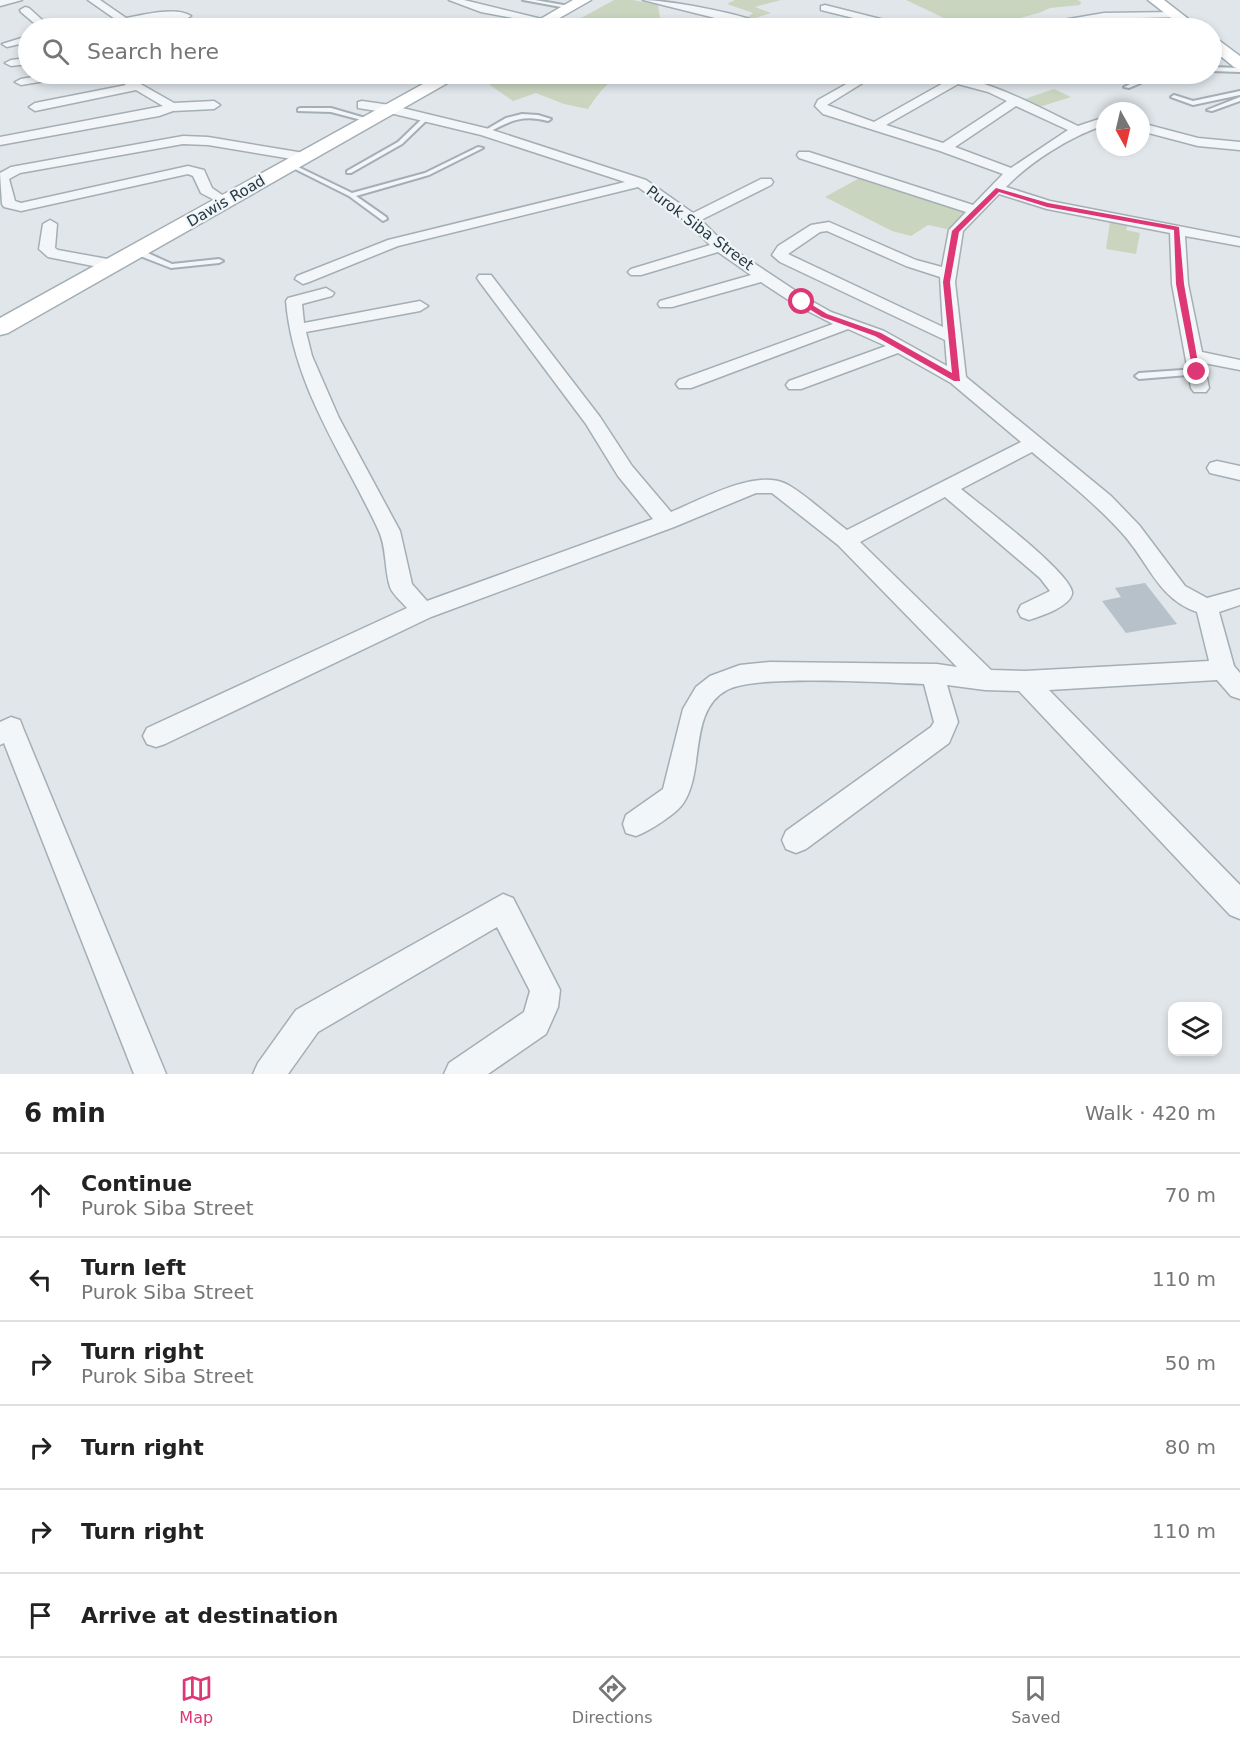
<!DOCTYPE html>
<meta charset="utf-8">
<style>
:root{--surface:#fff;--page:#f2f2f2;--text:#222;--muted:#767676;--line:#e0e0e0;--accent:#dd3775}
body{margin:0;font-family:"DejaVu Sans",sans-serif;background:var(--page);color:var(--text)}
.controls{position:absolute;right:18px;bottom:18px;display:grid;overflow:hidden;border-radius:12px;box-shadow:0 3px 9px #0003}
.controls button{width:54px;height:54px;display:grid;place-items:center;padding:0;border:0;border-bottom:2px solid var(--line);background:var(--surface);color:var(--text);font:30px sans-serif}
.compass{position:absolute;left:1096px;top:102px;width:54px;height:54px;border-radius:50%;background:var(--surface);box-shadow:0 3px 9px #0003;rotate:172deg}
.stop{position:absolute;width:18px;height:18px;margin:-14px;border:4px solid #dd3775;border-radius:50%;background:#fff}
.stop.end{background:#dd3775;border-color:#fff;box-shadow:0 2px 6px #0008}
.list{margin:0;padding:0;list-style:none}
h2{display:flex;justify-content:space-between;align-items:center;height:78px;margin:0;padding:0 24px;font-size:26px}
h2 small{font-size:20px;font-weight:400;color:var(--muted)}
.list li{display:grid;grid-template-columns:39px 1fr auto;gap:18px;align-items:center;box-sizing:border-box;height:84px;padding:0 24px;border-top:2px solid var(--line)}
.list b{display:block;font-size:22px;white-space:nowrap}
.list p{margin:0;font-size:20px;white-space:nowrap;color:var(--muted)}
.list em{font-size:20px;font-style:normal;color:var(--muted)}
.icon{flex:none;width:33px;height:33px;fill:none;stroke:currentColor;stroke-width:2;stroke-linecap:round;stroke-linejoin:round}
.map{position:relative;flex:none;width:1240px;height:1074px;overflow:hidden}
.search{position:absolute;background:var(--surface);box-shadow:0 3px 9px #0003;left:18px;right:18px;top:18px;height:66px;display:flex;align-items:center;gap:15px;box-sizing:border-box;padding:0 21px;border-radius:33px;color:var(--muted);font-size:22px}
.sheet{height:582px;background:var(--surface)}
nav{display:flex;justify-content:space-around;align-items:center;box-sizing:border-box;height:84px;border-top:2px solid var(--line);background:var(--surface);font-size:16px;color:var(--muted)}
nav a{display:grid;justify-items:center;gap:3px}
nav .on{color:var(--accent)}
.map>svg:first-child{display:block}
.green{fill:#cad5c0}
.building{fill:#b6c1c9}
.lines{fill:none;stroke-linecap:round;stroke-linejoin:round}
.lane-casing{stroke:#a4aeb5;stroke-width:4}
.street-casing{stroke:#a4aeb5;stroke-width:3}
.secondary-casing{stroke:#a4aeb5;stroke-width:3}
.lane{fill:#f3f6f8;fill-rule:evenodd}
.street{fill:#f3f6f8;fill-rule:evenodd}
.secondary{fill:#fff;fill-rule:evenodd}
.route{fill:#dd3775}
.labels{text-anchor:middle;stroke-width:4.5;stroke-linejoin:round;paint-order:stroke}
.far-street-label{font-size:15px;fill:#263744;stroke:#f0f5f8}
</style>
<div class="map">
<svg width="1240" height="1074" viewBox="0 0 1240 1074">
<rect width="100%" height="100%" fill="#e0e6ea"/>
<!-- green -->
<path class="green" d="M614,0H633L658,5L661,24L686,28H563Z
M735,0H781L755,7L771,13L749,20L745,19L753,13L727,4Z
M906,0H1078L1081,2L1080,5L1050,8L1039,13L1012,20L963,22L948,20Z
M498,74H622C607,82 597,95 588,109L564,104L536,93L513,101L490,85V81Z
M745,74H744H837L815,79L801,76L771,79Z
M1054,89L1071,97L1033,109L1016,102Z
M863,176L971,211L956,231L928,225L911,236L892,231L825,197Z
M1110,221L1128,225L1126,230L1140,233L1136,254L1106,249Z"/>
<!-- building -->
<path class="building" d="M1145,583L1177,624L1126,633L1102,601L1121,597L1115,588Z"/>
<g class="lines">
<defs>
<path id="lane" d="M523,0H535L575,7L572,9Z
M1229,53L1232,55L1231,56L1212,58V54Z
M1212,67L1240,68V72L1212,71Z
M1162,74H1174L1150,79L1129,88L1124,87L1147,76Z
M1240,91V95L1193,105L1171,97L1174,95L1193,101Z
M1240,97V101L1212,111L1207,110Z
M300,108H331L372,120L369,122L331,112L298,111V109Z
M522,114L538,115L551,119L548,121C522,114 510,121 487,133L482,132L506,118Z
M424,117L429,118L402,144L351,173H347V171L398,142Z
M478,147L483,148L429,175L356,196L386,217L387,219L383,221L349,196L287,165L292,164L352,193L425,173Z
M135,250H141L172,264L219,259L223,261L219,263L171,268L135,254Z
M1197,369L1201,372L1200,374L1139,379L1135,376L1139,373Z"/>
<path id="street" d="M0,0H22L0,6Z
M88,0H100L126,18C142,15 177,6 191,16L186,19L159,18L133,23L139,28H128Z
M449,0H464L550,21L545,24L481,12Z
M643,0C667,0 754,15 770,28H755Z
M825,5L908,26L909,28H894L821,10V6Z
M25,7L29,8L51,28H40L21,12L20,10Z
M1176,12L1180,13V17L1104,19L1049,28H1029L1034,25L1104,13Z
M28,36V42L7,47L2,44Z
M28,58V64L11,66L5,63L11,60Z
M51,74H75L69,77L21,85L15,82L21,79Z
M110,74H123L174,103L214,101L220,105L214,109L173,111L159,116L0,145V137L163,106L136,90L35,111L29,107L35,103L126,85Z
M158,74H180C175,79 163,79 158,74Z
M864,74H877L827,105L874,122L947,81L929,76L928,74C981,74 1031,104 1078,126L1105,117V125C1071,136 1031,161 1006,187L1050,201L1240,238V246L1185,236L1188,284L1202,352L1240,360V370L1204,363L1209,388L1206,392H1194L1191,388L1172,284L1170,233L1047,209L999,194L963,231L955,282L966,377L1111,496L1139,525L1185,586L1207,598L1240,589V605L1219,612L1234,666L1240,673V699L1231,696L1217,680L1049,690L1240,885V919L1230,915L1019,691L985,690L947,685L958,722L949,743L806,849L796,853L786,849L782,840L786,831L931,727L934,722L924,684C885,683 755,674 727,690C688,711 705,769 684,802C678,813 648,832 636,836L626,833L623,824L626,815L663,789L683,709L696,687L710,676L740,665L770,662L937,664L957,667L838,545L772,493H756L674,527L431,617L165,744L156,747L147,744L143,736L147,728L407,608C402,602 393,595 390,587C384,568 387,547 378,529C343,454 293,386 286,301L288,298L326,288L334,293L332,296L302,304L304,323L420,301L428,306L420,311L306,332L312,356L339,418L400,531L412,584L427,601L653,519L618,476L586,424L479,281L477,278L479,275H491L600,417L632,466L671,512C701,500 753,470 784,483C799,489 832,519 847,530L1021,442L951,383L898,353L801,389H789L786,385L789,381L886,346L848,329L691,388H679L676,384L679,380L833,324L796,305L761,282L672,307H660L658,304L660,301L751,275L718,252L641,275H631L628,272L631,269L710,245L687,222L638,187L398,246L309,282L303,284L295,279L297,276L388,240L625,182L481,135L390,113L358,108V102L362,101L390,105L489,129L646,180L693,213L761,179H771L773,182L771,185L701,220L725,244L808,299L831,312L884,331L947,366L945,340L780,262L772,255L778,246L811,225L829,222L916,260L942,267L949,230L966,212L799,158L797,155L799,152H809L973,205L1003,174L940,151L823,114L815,106L818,100ZM958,84L988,92L1007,101L943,143L886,125ZM1016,106L1068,130L1011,168L955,147ZM827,231L906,266L940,277L943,327L788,254L820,232ZM1032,452C1063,478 1095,503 1122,533C1148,561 1158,599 1197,612L1209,661L1025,671L991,670L860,542L945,497L1040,578L1050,591L1021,605L1018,611L1021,617L1029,620C1041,616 1069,607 1072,594C1076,576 978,503 961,489Z
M1141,123L1198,138L1240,142V150L1198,146L1141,131Z
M183,136L208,137L304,153L311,157L304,161L208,145L183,144L20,173L9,179L15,201L21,203L188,166L204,170L212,188L231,201L224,205L201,193L193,176L188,174L21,211L4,207L2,204L0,173L11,167Z
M50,220L57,224L55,248L58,250L113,260L121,265L113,270L48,257L39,249L43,224Z
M1217,461L1240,466V480L1210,473L1207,468L1210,463Z
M11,717L20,720L23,728L166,1074H134L4,743L0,745V722Z
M503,894L513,898L560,990L558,1007L546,1034L488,1074H444L449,1063L524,1012L530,991L497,927L318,1032L288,1074H253L258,1063L296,1010Z"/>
<path id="secondary" d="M573,0H591L542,28H525Z
M1148,0H1164L1200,28H1184Z
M1212,37L1217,39L1240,56V69L1234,67L1212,49Z
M441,74H460L458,77L8,333L0,335V318Z"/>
</defs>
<!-- lane casing -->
<use href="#lane" class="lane-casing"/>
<!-- street casing -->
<use href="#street" class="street-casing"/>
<!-- secondary casing -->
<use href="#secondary" class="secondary-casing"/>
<!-- lane -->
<use href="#lane" class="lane"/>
<!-- street -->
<use href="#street" class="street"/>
<!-- secondary -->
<use href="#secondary" class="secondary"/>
</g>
<!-- route -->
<path class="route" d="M996,188L1048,203L1179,227L1184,284L1200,374L1193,372L1176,284L1174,230L1047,207L999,192L959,232L950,282L960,381H954L875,336L822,317L798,302L804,300L827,314L881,333L952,373L943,282L952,231Z"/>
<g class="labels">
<!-- far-street labels -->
<g class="far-street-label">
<text transform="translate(226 201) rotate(-30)" y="5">Dawis Road</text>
<text transform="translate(700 228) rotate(37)" y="5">Purok Siba Street</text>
</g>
</g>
</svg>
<div class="controls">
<button><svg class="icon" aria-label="layers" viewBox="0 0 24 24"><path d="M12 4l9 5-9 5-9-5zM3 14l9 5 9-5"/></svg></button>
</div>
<svg class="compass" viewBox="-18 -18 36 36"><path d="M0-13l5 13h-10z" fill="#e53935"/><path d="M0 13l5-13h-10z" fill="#767676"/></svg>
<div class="stop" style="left:802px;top:302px"></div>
<div class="stop end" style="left:1197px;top:372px"></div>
<div class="search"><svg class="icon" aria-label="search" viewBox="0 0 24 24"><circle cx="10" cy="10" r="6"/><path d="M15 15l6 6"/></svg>Search here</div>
</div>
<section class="sheet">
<h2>6 min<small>Walk · 420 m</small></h2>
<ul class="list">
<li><svg class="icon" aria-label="ahead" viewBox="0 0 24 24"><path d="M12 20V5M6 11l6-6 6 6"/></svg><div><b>Continue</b><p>Purok Siba Street</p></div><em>70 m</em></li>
<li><svg class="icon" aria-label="left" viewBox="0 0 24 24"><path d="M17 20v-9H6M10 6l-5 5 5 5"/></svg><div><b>Turn left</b><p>Purok Siba Street</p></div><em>110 m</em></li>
<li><svg class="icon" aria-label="right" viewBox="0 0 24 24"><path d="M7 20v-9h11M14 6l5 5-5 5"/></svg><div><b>Turn right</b><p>Purok Siba Street</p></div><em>50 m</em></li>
<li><svg class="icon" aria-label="right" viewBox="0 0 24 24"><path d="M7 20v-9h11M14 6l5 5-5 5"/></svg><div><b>Turn right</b></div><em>80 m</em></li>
<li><svg class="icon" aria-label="right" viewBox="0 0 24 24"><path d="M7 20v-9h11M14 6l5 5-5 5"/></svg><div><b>Turn right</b></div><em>110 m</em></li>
<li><svg class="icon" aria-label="arrive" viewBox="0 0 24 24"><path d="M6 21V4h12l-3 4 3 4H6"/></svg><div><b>Arrive at destination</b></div></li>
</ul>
</section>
<nav>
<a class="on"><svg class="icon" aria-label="map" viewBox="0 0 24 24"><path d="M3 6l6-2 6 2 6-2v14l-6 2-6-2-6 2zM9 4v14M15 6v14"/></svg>Map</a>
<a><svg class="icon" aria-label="directions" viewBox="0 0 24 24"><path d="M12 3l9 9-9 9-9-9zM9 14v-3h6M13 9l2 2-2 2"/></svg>Directions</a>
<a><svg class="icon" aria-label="saved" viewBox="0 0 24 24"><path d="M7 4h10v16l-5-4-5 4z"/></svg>Saved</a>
</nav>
